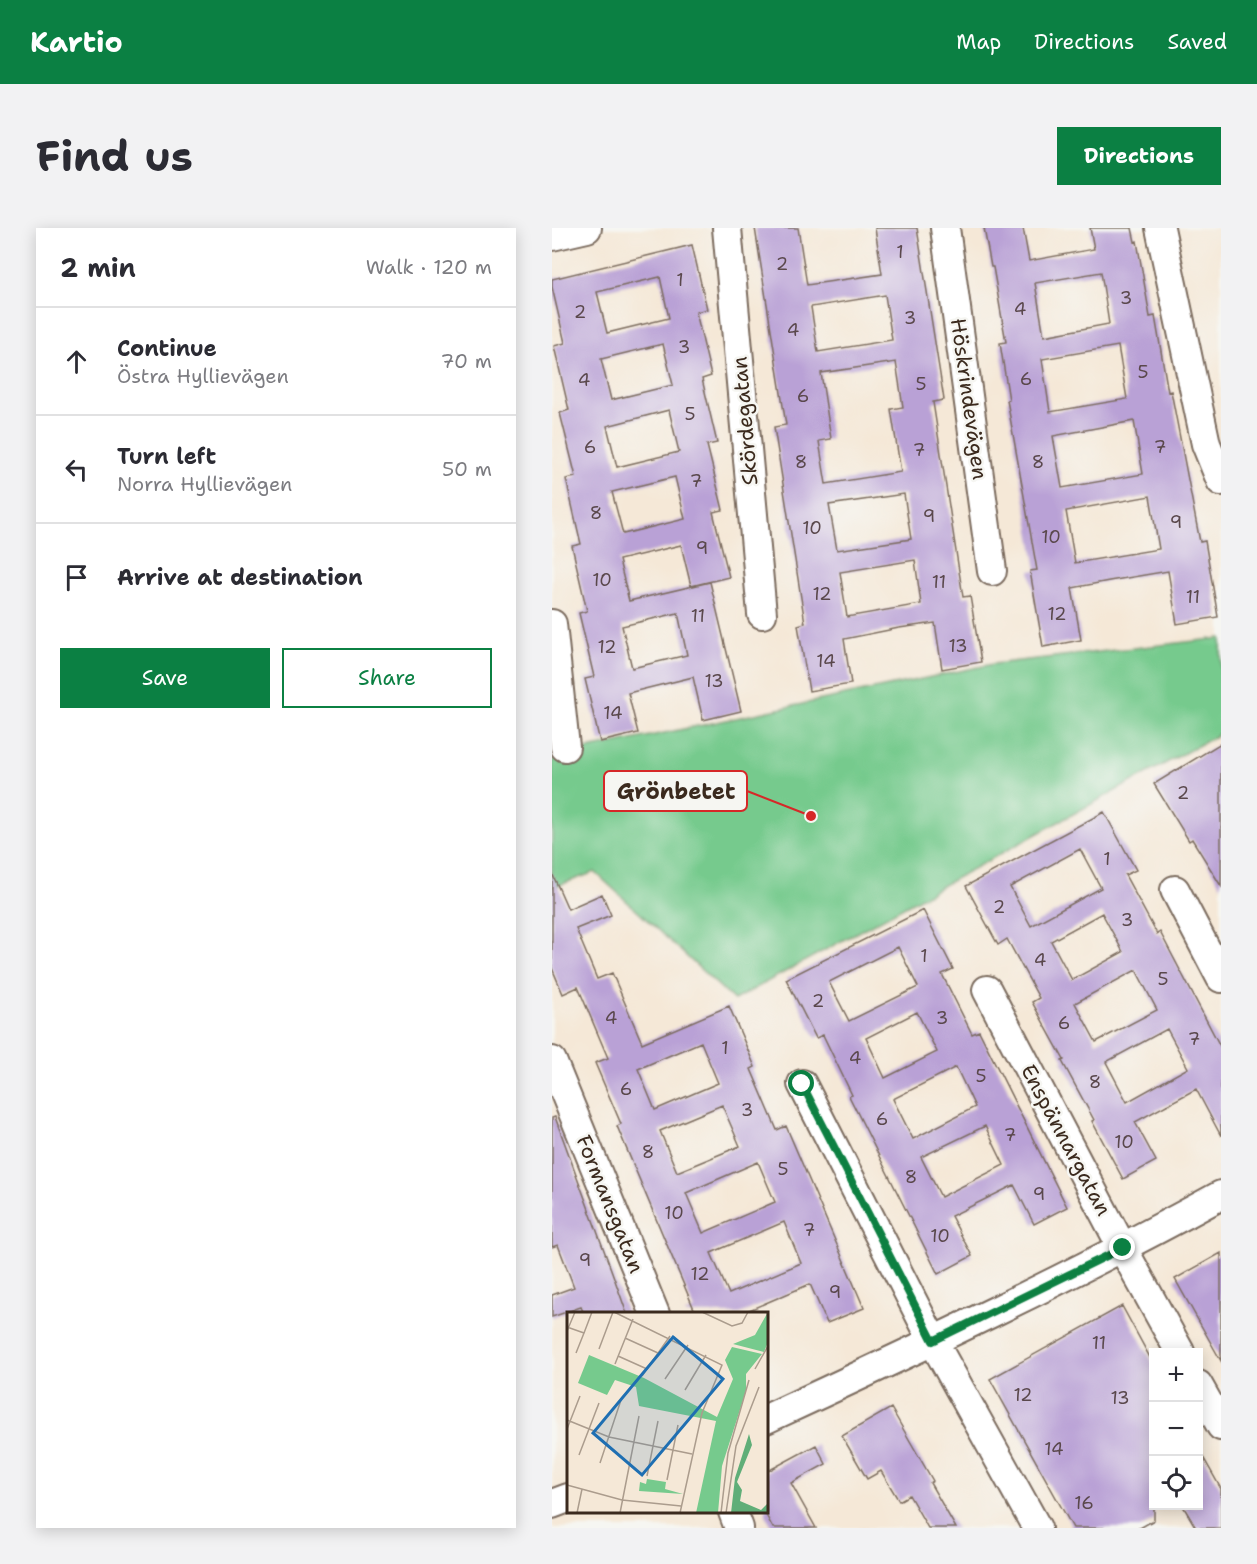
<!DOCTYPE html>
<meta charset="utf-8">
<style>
:root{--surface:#fff;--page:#f2f2f3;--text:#2b2b33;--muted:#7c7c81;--line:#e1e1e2;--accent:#0b8043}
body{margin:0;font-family:"Shantell Sans",sans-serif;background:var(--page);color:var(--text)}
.controls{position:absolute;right:18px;bottom:18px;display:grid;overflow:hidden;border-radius:0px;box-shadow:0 3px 15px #0003}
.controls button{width:54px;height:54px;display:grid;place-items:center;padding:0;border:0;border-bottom:2px solid var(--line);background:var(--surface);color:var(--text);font:30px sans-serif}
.stop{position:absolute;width:18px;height:18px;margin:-14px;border:4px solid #0b8043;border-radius:50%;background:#fff}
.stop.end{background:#0b8043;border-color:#fff;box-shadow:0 2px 6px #0008}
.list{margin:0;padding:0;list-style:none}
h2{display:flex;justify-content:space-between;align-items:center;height:78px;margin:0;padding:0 24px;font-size:26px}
h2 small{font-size:20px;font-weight:400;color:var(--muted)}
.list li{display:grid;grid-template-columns:39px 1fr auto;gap:18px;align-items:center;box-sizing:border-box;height:108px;padding:0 24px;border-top:2px solid var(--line)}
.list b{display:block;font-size:22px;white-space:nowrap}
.list p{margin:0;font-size:20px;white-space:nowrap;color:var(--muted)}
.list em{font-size:20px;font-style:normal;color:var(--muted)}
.actions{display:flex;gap:12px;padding:18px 24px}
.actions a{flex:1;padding:14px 0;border:2px solid var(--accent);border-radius:0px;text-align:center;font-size:21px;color:var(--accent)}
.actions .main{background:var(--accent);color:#fff}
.icon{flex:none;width:33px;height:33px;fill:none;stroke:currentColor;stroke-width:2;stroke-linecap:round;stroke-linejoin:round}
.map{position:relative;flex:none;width:669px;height:1300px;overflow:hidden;border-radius:0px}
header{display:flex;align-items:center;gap:36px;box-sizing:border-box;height:84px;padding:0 30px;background:var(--accent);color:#fff}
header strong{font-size:28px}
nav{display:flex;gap:33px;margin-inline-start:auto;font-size:21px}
.intro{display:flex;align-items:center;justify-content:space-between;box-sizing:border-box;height:144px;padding:0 36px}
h1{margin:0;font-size:42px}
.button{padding:15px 27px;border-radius:0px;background:var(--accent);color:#fff;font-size:21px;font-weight:700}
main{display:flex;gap:36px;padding:0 36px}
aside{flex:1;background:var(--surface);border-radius:0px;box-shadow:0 3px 15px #0003}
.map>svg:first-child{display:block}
.green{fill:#76ca8d;stroke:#587a56;stroke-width:1.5}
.building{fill:#b9a1d6;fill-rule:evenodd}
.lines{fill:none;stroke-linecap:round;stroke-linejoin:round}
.street-casing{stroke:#7c6c5f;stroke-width:32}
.street{stroke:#fff;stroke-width:28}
.route{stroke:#0b8043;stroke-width:8}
.labels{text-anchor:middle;stroke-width:5;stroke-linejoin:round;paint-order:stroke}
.number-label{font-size:18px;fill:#5a484c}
.street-label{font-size:21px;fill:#3b2a1e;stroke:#f6f6f2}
.inset-road{fill:none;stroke:#ab9c8d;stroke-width:1.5}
.view{fill:#1f6fb2;fill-opacity:0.15;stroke:#1f6fb2;stroke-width:3}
.inset-edge{fill:none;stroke:#3b2a1e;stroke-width:3}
.leader{fill:none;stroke:#d62828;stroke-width:2}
.callout-dot{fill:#d62828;stroke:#f6f6f2;stroke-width:2}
.callout{fill:#f6f6f2;stroke:#d62828;stroke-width:2}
.callout-label{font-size:22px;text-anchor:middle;font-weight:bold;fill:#3b2a1e}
</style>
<header>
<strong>Kartio</strong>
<nav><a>Map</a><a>Directions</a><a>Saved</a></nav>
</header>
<div class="intro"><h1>Find us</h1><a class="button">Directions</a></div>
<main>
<aside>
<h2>2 min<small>Walk · 120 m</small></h2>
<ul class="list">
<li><svg class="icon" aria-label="ahead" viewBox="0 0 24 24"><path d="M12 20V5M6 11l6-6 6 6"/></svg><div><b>Continue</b><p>Östra Hyllievägen</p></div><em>70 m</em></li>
<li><svg class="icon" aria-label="left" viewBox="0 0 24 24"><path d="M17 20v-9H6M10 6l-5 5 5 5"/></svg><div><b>Turn left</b><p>Norra Hyllievägen</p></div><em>50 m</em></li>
<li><svg class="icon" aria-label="arrive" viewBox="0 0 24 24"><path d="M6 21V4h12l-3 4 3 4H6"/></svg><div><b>Arrive at destination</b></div></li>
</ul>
<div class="actions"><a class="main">Save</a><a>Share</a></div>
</aside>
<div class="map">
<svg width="669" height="1300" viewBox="0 0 669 1300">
<rect width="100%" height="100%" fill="#f6f6f2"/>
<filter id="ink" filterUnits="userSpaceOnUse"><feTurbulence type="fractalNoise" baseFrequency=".0167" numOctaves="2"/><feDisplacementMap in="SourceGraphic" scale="12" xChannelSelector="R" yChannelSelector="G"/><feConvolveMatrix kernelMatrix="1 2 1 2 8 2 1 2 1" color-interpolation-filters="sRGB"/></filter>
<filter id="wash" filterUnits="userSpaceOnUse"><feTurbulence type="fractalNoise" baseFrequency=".008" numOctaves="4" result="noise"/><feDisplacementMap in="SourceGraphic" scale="24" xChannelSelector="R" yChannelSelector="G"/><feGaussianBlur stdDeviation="1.35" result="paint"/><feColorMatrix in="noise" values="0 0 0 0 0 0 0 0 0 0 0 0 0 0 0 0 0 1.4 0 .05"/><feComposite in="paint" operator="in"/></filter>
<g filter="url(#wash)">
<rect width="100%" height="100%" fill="#f5e8d7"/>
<!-- green -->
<path class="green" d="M669,410V505L182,772L43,644L0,660V532L36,521L441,436Z"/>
<g id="blocks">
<!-- building -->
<path class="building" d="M203,0H246L255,57L330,46L323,0H365L392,172L381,174L411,369L418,368L429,434L390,441L383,395L347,400L292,411L299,456L257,463L246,397L253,395L222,199L234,197ZM333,67L340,112L266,124L259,79ZM344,134L351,179L339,181L349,244L274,256L267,213L279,211L269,145ZM352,266L359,311L285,322L277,277ZM363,332L369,376L295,389L288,344Z
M432,0H471L477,33L542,21L538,0H580L583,14L585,13L598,89L603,88L616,164L619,163L648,314L653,313L666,389L625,396L616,343L557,353L520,360L529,412L491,419L478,343L485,342L455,172H457L448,115L454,114L441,39H439ZM549,44L557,96L492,108L483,55ZM566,118L575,171L498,184L490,131ZM582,193L591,246L510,260L501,208ZM598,268L607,321L523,335L514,283Z
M140,17L155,81L144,84L159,148L150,151L165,215L155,217L171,282L161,284L177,349L139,358L129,317L67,332L77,373L158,354L189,483L151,492L141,449L76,465L86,505L48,514L33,451L42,449L27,385L35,383L20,318L29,316L14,251L24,249L8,185L17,182L2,118L13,115L0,59V51ZM108,49L117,90L55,105L45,64ZM111,116L121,157L59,172L49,131ZM117,182L127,224L65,239L55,198ZM123,249L133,291L71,306L60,264ZM126,385L135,427L80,440L70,398Z
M669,515V658L640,611L637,613L602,556Z
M552,584L584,642L573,647L605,706L608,704L669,820V908L644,861L583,894L604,933L571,951L540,893L542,892L510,833L512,832L480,774L487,770L455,711L446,717L414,658ZM528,621L549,660L479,698L458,659ZM550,685L571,724L520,752L499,713ZM584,742L605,782L544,814L523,775ZM615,801L636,840L575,874L554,834Z
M0,645L16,681L50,666L59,687L24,701L45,751L60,745L90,815L177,778L203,839L199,841L225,902L234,898L312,1080L275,1095L258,1056L188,1086H132L142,1081L65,898L69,896L43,835L56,830L26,759L11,766L0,740ZM149,814L166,855L103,882L86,841ZM170,877L188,918L125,944L108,903ZM206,934L223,974L151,1005L134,965ZM232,994L249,1035L177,1066L159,1025Z
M371,682L401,741L390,746L420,806L427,803L515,979L482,996L462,957L399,988L420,1028L386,1046L297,868L300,867L271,807L264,810L234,751ZM346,719L366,759L297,793L277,754ZM365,784L385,824L333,850L314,810ZM404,839L423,879L361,911L341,871ZM433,898L452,937L389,969L369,929Z
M3,889L60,1044L75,1086H32L29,1079L0,1089V1067L22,1059L6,1017L0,1019V890Z
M669,1025V1133L623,1051Z
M570,1078L602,1137V1292L588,1300H521L438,1151Z
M339,1180L381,1253L378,1255L404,1300H376L357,1267L347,1273L329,1243L315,1251L290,1208Z
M264,1217L274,1236L239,1255L264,1300H221L214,1287V1244Z
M646,1220L669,1261V1300H644L631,1278H646Z"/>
</g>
</g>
<g filter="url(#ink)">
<use href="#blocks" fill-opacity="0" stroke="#7c6c5f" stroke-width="1.5"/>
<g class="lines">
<defs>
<path id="street" d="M175,0L210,386
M393,0L440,343
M608,0L654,216L669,253
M0,8L35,0
M0,396L13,519
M623,662L669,750
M435,762L571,1021L628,1124
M0,833L103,1086
M250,856L381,1113L485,1300
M646,1157L669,1198
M214,1191C368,1120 521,1048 669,967
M0,1276L16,1270
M181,1284L187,1300"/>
</defs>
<!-- street casing -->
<use href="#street" class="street-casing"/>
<!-- street -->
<use href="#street" class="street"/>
</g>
</g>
<g class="lines" filter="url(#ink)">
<!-- route -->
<path class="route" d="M250,856L381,1113L571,1020"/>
</g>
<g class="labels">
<!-- number labels -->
<g class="number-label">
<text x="348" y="30">1</text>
<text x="230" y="42">2</text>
<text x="128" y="58">1</text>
<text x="574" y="76">3</text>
<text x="468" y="87">4</text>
<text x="28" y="90">2</text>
<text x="358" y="96">3</text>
<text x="241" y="108">4</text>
<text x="132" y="125">3</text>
<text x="591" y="150">5</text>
<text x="474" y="157">6</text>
<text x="32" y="158">4</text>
<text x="369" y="162">5</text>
<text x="251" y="174">6</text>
<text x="138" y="192">5</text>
<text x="38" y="225">6</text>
<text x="608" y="225">7</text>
<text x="367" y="228">7</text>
<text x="249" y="240">8</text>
<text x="486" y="240">8</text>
<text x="144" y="259">7</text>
<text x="44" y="291">8</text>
<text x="377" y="294">9</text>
<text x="624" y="300">9</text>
<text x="260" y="306">10</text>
<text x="499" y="315">10</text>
<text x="150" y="326">9</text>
<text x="50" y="358">10</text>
<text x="387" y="360">11</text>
<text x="270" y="372">12</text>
<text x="641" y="375">11</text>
<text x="505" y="392">12</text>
<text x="146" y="394">11</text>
<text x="406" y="424">13</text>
<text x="55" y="425">12</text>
<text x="274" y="439">14</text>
<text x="162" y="459">13</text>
<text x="61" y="491">14</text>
<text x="631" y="571">2</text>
<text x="555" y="637">1</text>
<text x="447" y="685">2</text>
<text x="575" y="698">3</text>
<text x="372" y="734">1</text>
<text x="488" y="738">4</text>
<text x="611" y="757">5</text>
<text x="266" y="779">2</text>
<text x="59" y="796">4</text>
<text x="390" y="796">3</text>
<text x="512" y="801">6</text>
<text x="642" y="817">7</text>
<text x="173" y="826">1</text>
<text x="303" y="836">4</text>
<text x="429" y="854">5</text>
<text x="543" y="860">8</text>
<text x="74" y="867">6</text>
<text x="195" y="888">3</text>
<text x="330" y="897">6</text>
<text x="458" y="913">7</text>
<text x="572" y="920">10</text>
<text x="96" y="930">8</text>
<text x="231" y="947">5</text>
<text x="359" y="955">8</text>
<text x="487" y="972">9</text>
<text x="122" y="991">10</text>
<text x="257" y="1008">7</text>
<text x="388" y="1014">10</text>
<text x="33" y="1038">9</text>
<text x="148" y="1052">12</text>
<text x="283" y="1070">9</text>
<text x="547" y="1121">11</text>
<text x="471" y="1173">12</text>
<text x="568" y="1176">13</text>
<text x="502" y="1227">14</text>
<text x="532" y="1281">16</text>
</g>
<!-- street labels -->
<g class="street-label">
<text transform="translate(417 171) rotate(82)" y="7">Höskrindevägen</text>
<text transform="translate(193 193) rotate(-95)" y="7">Skördegatan</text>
<text transform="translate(514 912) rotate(62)" y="7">Enspännargatan</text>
<text transform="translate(58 976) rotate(68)" y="7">Formansgatan</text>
</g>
</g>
<!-- overview -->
<g transform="translate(15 1084)">
<rect width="201" height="201" fill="#f5e8d7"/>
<path d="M201,0V30L197,40L166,32L188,23ZM165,35L195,42L179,62V79L155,154L151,201H129L149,109L72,94L69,75L48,68L40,83L11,71L22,43L77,66L150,105L166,67L158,48ZM80,167L99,170L98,177L116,182L72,179L73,170L79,172Z" fill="#76ca8d"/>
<path d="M182,122L185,133L170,170L175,178L173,189L194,198L201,191V201H164L168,166Z" fill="#60ae78"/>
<path class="inset-road" d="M47,0L155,53L135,101L113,201M135,0L165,14L175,11L181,0M0,15L17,21L25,0M0,19L8,0M58,26L91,41M32,37L46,0M9,41L17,21M51,44L80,57M48,52L66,7M188,57L201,34M75,64L103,24M98,67L121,33M118,78L139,43M0,108L42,125L125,142M0,117L13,84M12,143L32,91M33,151L55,85M80,164L91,109M100,168L111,113M0,173L55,188L114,194M10,201L15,177M53,201L72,104M154,201L161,141L182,68M159,201L169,134L192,75"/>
<path class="view" d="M106,25L156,67L75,163L26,121Z"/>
<rect width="201" height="201" class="inset-edge"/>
</g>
<!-- callouts -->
<path class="leader" d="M259 588L195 563"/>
<circle class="callout-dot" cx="259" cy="588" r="6"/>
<rect class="callout" x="52" y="543" width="143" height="40" rx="6"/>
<g class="callout-label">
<text x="124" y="571">Grönbetet</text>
</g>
</svg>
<div class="controls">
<button>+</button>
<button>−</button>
<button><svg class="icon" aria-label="locate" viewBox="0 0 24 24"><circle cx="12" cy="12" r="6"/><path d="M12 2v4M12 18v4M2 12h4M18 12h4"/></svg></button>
</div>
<div class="stop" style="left:250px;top:856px"></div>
<div class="stop end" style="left:571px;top:1020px"></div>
</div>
</main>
